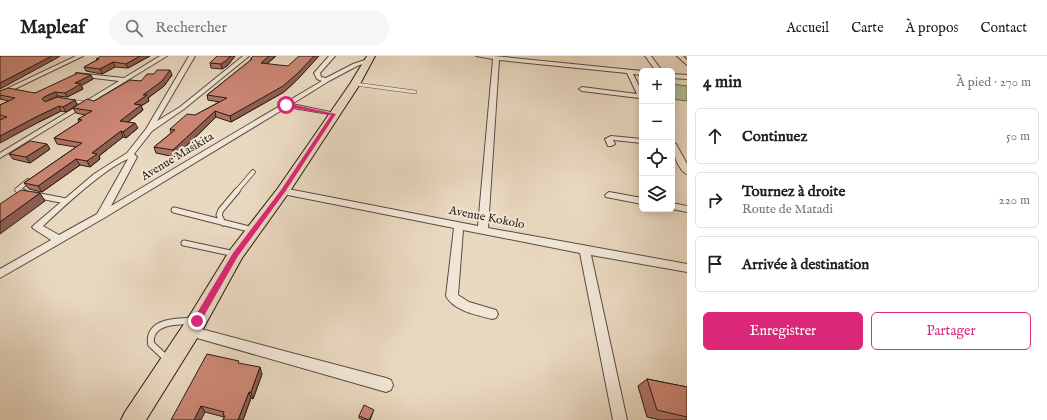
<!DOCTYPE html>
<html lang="fr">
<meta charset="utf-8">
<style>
:root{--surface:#fff;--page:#f6f6f6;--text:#222;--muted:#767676;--line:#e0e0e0;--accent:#db2777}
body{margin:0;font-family:"IM FELL English",serif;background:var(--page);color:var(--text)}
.controls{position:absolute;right:12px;top:12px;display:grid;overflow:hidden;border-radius:6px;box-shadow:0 2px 10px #0003}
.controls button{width:36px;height:36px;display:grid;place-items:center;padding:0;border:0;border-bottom:1px solid var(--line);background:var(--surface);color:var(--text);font:20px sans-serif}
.stop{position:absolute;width:12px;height:12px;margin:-9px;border:3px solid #db2777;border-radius:50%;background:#fff}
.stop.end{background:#db2777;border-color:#fff;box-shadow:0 1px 4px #0008}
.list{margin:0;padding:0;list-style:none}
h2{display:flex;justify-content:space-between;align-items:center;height:52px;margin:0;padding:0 16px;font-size:17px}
h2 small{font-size:13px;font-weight:400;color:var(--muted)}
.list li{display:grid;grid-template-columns:26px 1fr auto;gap:12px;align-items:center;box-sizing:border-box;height:56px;margin:0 8px 8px;padding:0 8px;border:1px solid var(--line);border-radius:6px}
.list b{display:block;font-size:15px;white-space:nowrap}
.list p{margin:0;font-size:13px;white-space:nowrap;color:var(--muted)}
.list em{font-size:13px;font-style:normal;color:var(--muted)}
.actions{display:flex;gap:8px;padding:12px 16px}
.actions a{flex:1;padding:9px 0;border:1px solid var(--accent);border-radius:6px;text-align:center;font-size:14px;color:var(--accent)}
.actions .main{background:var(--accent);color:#fff}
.icon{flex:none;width:22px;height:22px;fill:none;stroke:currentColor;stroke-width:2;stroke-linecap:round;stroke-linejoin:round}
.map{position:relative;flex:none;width:687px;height:364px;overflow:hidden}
header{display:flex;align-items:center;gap:24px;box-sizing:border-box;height:56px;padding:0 20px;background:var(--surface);border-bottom:1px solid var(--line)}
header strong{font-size:19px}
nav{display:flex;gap:22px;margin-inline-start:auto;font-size:14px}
.search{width:280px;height:36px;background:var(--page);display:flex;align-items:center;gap:10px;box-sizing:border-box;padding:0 14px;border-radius:22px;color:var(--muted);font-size:15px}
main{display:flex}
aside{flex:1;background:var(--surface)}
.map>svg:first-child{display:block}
.green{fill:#b3bf95;stroke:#6e6e55}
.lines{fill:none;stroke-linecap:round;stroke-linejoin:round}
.service-far3-casing{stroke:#584b40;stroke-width:4}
.service-far2-casing{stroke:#584b40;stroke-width:5.5}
.service-far1-casing{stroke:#584b40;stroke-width:7}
.service-casing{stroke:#584b40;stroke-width:8}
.minor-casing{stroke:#584b40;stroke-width:2}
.primary-casing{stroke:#281c15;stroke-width:2}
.service-far3{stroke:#f1e6d6;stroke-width:3}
.service-far2{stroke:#f1e6d6;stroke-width:4}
.service-far1{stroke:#f1e6d6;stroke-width:5}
.service{stroke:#f1e6d6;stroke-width:6}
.minor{fill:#f1e6d6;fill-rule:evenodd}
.primary{fill:#e9d8c0;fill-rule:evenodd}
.wall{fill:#af7465;stroke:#281c15}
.shaded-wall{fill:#8f5e52;stroke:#281c15}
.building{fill:#cc8775;stroke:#281c15}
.route{fill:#db2777}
.labels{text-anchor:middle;stroke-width:4;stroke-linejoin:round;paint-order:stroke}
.street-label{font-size:12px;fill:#281c15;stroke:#f1e6d6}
</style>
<header>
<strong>Mapleaf</strong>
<div class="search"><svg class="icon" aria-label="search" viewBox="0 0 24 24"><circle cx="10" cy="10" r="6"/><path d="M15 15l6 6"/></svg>Rechercher</div>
<nav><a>Accueil</a><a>Carte</a><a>À propos</a><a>Contact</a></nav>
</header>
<main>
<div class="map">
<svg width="687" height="364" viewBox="0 0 687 364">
<rect width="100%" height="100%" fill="#e9d8c0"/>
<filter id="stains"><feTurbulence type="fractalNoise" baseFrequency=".005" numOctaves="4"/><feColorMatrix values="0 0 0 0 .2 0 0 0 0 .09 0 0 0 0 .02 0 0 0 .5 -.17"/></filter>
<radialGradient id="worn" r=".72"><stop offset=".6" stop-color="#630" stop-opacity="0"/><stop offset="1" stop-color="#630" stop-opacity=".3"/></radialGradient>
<!-- green -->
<path class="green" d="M672,28L687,30V45L672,43Z"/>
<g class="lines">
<defs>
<path id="service-far3" d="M355,28L415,36
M70,45L87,47"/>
<path id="service-far2" d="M23,136L17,134L28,125
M236,136L253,116"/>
<path id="service-far1" d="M21,135L25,137
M35,139L66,145
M174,154L253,174
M223,167L219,159L221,154L237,135
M184,187L235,198"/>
<path id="service" d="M168,304L151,288C148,265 177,265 192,265"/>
<path id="minor" d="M76,0H83L0,40V36Z
M160,0H167L0,102V97L119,25L78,20L76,19V17L124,22Z
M189,0H195L157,65L180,51L243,0H249L184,53L152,75L134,98L137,101L111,150L322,25L317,23L314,17L329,0H335L320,17L321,21L326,22L353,8L368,3L371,5L357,10L329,25L292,48L335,57V59L287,51L104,162L0,222V213L51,184L34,173L32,171L34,169L94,118L127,97L146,73ZM128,103L97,158L59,179L43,170C62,152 105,112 128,103Z
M476,0H494L642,15V19L633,18L642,36V44L639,42L582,35L579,33L582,31L637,38L627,17L499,4L488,172L687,208V216L591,199L627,364H613L580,197L463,174L458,239L469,246L496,254L498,258L496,262L492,263C477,259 454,255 446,240L454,172L283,138L279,135L283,132L478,170L493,3Z
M645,0H651L662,15H656Z
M677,0H683L687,4V9Z
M672,18L687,19V23L672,22Z
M611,80L642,83V87L613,84L615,88L611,90H608L605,83Z
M672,86L676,88L687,108V118C678,115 672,94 672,86Z
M609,136L642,142V148L606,141L605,139Z
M672,147L687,150V156L672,153Z
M190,270L386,322L391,324L393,329L391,334L386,336L190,280L186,279L184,275L186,271Z"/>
<path id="primary" d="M367,0H375L360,28L290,135L242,202L204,271L146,364H121L125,356L190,259L230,194L278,132L350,28Z"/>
</defs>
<!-- service-far3 casing -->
<use href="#service-far3" class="service-far3-casing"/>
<!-- service-far2 casing -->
<use href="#service-far2" class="service-far2-casing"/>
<!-- service-far1 casing -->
<use href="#service-far1" class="service-far1-casing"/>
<!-- service casing -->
<use href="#service" class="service-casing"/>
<!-- minor casing -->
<use href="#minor" class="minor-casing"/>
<!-- primary casing -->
<use href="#primary" class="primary-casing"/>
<!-- service-far3 -->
<use href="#service-far3" class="service-far3"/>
<!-- service-far2 -->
<use href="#service-far2" class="service-far2"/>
<!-- service-far1 -->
<use href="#service-far1" class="service-far1"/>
<!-- service -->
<use href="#service" class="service"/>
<!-- minor -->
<use href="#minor" class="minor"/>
<!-- primary -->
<use href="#primary" class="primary"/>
</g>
<!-- wall -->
<path class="wall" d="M150,0L128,12L115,11L102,18L86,15L84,11L97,4L96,3Z
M217,0H235L228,9L222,13L211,12L210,7Z
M276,0L267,8L299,22L284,36L231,66L216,61L175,101L156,97L154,91L171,77L170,73L219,46L208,44L207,39L251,4V2Z
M172,19L164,30L148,42L149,45L141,50L143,54L128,66L138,72L126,82L123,81L99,100L100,103L90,111L80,109L42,136L29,133L24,127L76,91L57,88L54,82L79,66L78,63L85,59L76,57L73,52L94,45L141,25Z
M93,23L81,29L83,33L67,41L58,40L46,46L75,44L77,49L66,56L61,55L39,66L0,64V49L9,45L0,43V35L35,37Z
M50,93L30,107L13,103L9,98Z
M240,308L262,318L253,343L251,342L243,364H223L224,361L205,356L171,364Z
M647,323L687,331V364H660L647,361L638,330Z
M373,356L370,364H363L359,362V360Z"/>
<!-- shaded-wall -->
<path class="shaded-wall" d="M52,0H60L57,2L0,33V27Z
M140,0H150L128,12L126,8Z
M230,0H235L228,9L222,13L221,8Z
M269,0H276L261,12V7Z
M314,0H319L299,22L284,36L231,66L230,60Z
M113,6L115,11L102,18L100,13Z
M170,14L172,19L164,30L148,42L149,45L141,50L143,54L123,70L120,65L134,48L143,39Z
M91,19L93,23L81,30L83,33L67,41L65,37L75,27Z
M55,36L58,40L47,45L45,48L42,43L44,41Z
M75,44L77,49L66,56L63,51Z
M59,50L61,55L39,66L0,87V80L36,61Z
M215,55L216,61L175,101L173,94Z
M135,67L138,72L126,82L123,76Z
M121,75L123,81L99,100L100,103L90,111L87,105L92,97Z
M47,88L50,93L30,107L26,101Z
M76,103L80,109L42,136L38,130Z
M40,137L45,145L0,178V166Z
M260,311L262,318L253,343L251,336Z
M249,336L251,342L243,364H238Z
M201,350L205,356L201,364H194Z"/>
<!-- building -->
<path class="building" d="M0,0H52L0,27Z
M101,0H140L126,8L113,6L100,13L84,11L99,3H96Z
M217,0H230L227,4L221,8L210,7Z
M253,0H269L261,7L288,10L299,0H314L298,17L283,30L230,60L215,55L173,94L154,91L175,74L170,73L187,58L195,59L227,42L207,39L252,3L251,2Z
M157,14H170L162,25L143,39H147L134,48L141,49L120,65L135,67L123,76L121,75L92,97L97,98L87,105L76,103L38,130L24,127L82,87L54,82L82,64L78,63L92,55L73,52L87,43L94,45L130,24L141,25L147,18H154Z
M78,17L91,19L75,27L81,28L65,37L55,36L44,41L42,43L45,46L57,41L75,44L63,51L59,50L36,61L0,80V64L7,61L0,59V49L15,42L0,39V35L8,32L35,37Z
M30,85L47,88L26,101L9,98Z
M21,134L40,137L0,166V148Z
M207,298L239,305L238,307L260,311L251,336H249L238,364H223L225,360L223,359L224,356L201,350L194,364H171Z
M647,323L687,331V361L657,354Z
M364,349L374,354L369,364L359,360Z"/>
<!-- route -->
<path class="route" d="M286,47L336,58L285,136L238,200L200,267H194V262L233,197L281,134L331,59L284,50Z"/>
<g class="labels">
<!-- street labels -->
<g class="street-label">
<text transform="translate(177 100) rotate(-31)" y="4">Avenue Masikita</text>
<text transform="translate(487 161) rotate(11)" y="4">Avenue Kokolo</text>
</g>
</g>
<rect width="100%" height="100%" filter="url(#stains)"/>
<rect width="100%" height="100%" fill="url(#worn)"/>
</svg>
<div class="controls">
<button>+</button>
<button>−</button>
<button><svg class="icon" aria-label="locate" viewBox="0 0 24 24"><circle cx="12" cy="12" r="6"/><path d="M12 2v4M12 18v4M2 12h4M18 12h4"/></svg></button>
<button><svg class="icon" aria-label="layers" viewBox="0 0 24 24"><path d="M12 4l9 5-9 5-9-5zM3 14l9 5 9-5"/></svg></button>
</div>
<div class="stop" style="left:286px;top:49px"></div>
<div class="stop end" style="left:197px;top:265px"></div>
</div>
<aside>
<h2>4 min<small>À pied · 270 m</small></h2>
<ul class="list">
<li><svg class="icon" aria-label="ahead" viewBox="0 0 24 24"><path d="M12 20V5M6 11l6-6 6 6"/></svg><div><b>Continuez</b></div><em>50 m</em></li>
<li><svg class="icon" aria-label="right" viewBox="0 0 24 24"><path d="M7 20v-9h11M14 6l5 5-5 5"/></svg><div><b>Tournez à droite</b><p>Route de Matadi</p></div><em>220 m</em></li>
<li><svg class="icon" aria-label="arrive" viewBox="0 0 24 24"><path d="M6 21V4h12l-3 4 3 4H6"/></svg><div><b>Arrivée à destination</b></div></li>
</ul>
<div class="actions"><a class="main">Enregistrer</a><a>Partager</a></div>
</aside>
</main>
